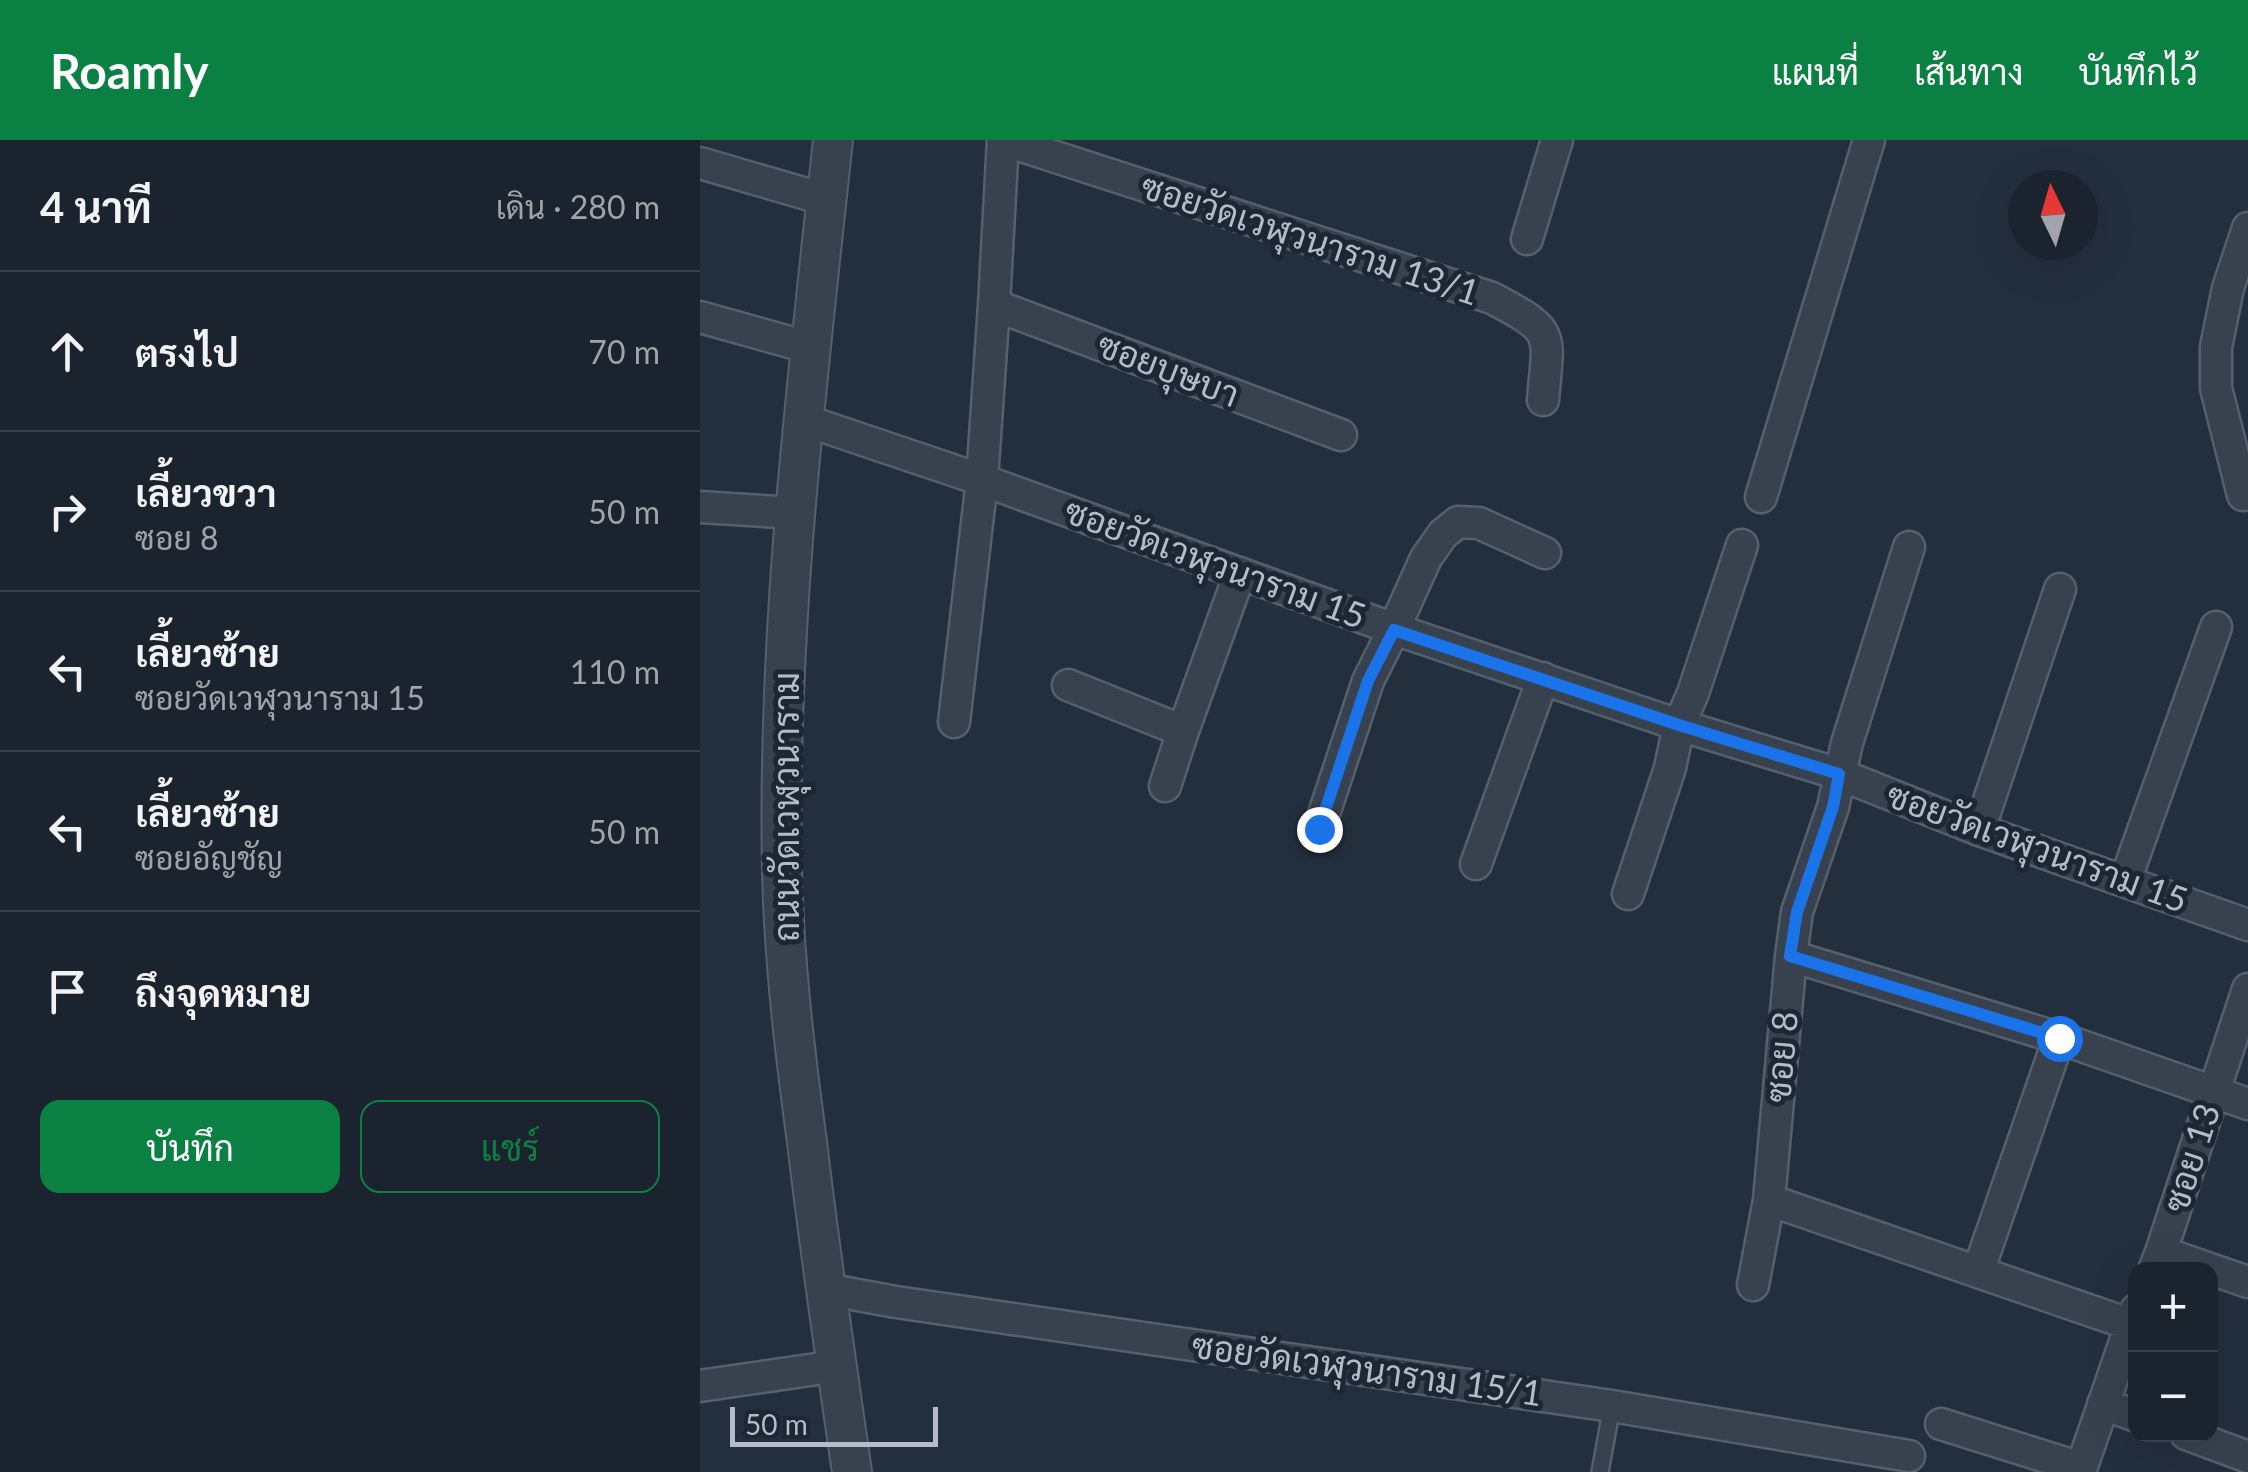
<!DOCTYPE html>
<html lang="th">
<meta charset="utf-8">
<style>
:root{--surface:#1b232e;--page:#242b36;--text:#f1f3f6;--muted:#a0a4aa;--line:#39404a;--accent:#0b8043}
body{margin:0;font-family:Lato,Sarabun,sans-serif;background:var(--page);color:var(--text)}
.controls{position:absolute;right:30px;bottom:30px;display:grid;overflow:hidden;border-radius:20px;box-shadow:0 10px 40px #0002}
.controls button{width:90px;height:90px;display:grid;place-items:center;padding:0;border:0;border-bottom:2px solid var(--line);background:var(--surface);color:var(--text);font:50px sans-serif}
.compass{position:absolute;left:1308px;top:30px;width:90px;height:90px;border-radius:50%;background:var(--surface);box-shadow:0 10px 40px #0002;rotate:355deg}
.scale{position:absolute;left:30px;bottom:25px;width:208px;box-sizing:border-box;padding-left:10px;border:5px solid #b4bcc9;border-top:0;font-size:28px;line-height:35px;white-space:nowrap;color:#b4bcc9;-webkit-text-stroke:8px #1d2633;paint-order:stroke}
.stop{position:absolute;width:30px;height:30px;margin:-22px;border:8px solid #1a73e8;border-radius:50%;background:#fff}
.stop.end{background:#1a73e8;border-color:#fff;box-shadow:0 2px 10px #0008}
.list{margin:0;padding:0;list-style:none}
h2{display:flex;justify-content:space-between;align-items:center;height:130px;margin:0;padding:0 40px;font-size:42px}
h2 small{font-size:32px;font-weight:400;color:var(--muted)}
.list li{display:grid;grid-template-columns:65px 1fr auto;gap:30px;align-items:center;box-sizing:border-box;height:160px;padding:0 40px;border-top:2px solid var(--line)}
.list b{display:block;font-size:38px;white-space:nowrap}
.list p{margin:0;font-size:32px;white-space:nowrap;color:var(--muted)}
.list em{font-size:32px;font-style:normal;color:var(--muted)}
.actions{display:flex;gap:20px;padding:30px 40px}
.actions a{flex:1;padding:22px 0;border:2px solid var(--accent);border-radius:20px;text-align:center;font-size:35px;color:var(--accent)}
.actions .main{background:var(--accent);color:#fff}
.icon{flex:none;width:55px;height:55px;fill:none;stroke:currentColor;stroke-width:2;stroke-linecap:round;stroke-linejoin:round}
.map{position:relative;flex:none;width:1548px;height:1332px;overflow:hidden}
header{display:flex;align-items:center;gap:60px;box-sizing:border-box;height:140px;padding:0 50px;background:var(--accent);color:#fff}
header strong{font-size:48px}
nav{display:flex;gap:55px;margin-inline-start:auto;font-size:35px}
main{display:flex}
aside{flex:1;background:var(--surface)}
.map>svg:first-child{display:block}
.lines{fill:none;stroke-linecap:round;stroke-linejoin:round}
.service-casing{stroke:#565f6c;stroke-width:20}
.minor-casing{stroke:#565f6c;stroke-width:35}
.tertiary-casing{stroke:#565f6c;stroke-width:42}
.service{stroke:#38414e;stroke-width:15}
.minor{stroke:#38414e;stroke-width:30}
.tertiary{stroke:#38414e;stroke-width:38}
.route{stroke:#1a73e8;stroke-width:12}
.labels{text-anchor:middle;stroke-width:10;stroke-linejoin:round;paint-order:stroke}
.street-label{font-size:35px;fill:#b4bcc9;stroke:#1d2633}
</style>
<header>
<strong>Roamly</strong>
<nav><a>แผนที่</a><a>เส้นทาง</a><a>บันทึกไว้</a></nav>
</header>
<main>
<aside>
<h2>4 นาที<small>เดิน · 280 m</small></h2>
<ul class="list">
<li><svg class="icon" aria-label="ahead" viewBox="0 0 24 24"><path d="M12 20V5M6 11l6-6 6 6"/></svg><div><b>ตรงไป</b></div><em>70 m</em></li>
<li><svg class="icon" aria-label="right" viewBox="0 0 24 24"><path d="M7 20v-9h11M14 6l5 5-5 5"/></svg><div><b>เลี้ยวขวา</b><p>ซอย 8</p></div><em>50 m</em></li>
<li><svg class="icon" aria-label="left" viewBox="0 0 24 24"><path d="M17 20v-9H6M10 6l-5 5 5 5"/></svg><div><b>เลี้ยวซ้าย</b><p>ซอยวัดเวฬุวนาราม 15</p></div><em>110 m</em></li>
<li><svg class="icon" aria-label="left" viewBox="0 0 24 24"><path d="M17 20v-9H6M10 6l-5 5 5 5"/></svg><div><b>เลี้ยวซ้าย</b><p>ซอยอัญชัญ</p></div><em>50 m</em></li>
<li><svg class="icon" aria-label="arrive" viewBox="0 0 24 24"><path d="M6 21V4h12l-3 4 3 4H6"/></svg><div><b>ถึงจุดหมาย</b></div></li>
</ul>
<div class="actions"><a class="main">บันทึก</a><a>แชร์</a></div>
</aside>
<div class="map">
<svg width="1548" height="1332" viewBox="0 0 1548 1332">
<rect width="100%" height="100%" fill="#242f3e"/>
<g class="lines">
<defs>
<path id="service" d="M900,1332L912,1266"/>
<path id="minor" d="M303,0L792,158C856,192 849,191 843,260
M0,23L127,60
M827,99L857,0
M294,165L641,295
M0,177L111,208
M104,280L282,340L694,489L979,585L1139,634L1279,690L1548,785
M1543,355L1516,248V207L1528,148L1548,88
M1061,357L1169,0
M0,367L95,373
M368,545L483,591
M254,582L282,340L294,165L303,0
M465,646L483,591L540,433
M619,689L668,541L694,489L726,418L743,394L758,382L779,383L845,413
M1279,690L1360,449
M776,724L843,538
M1425,741L1516,487
M928,754L970,628L979,585L993,553L1042,405
M1091,816L1359,898L1548,964
M1069,1060L1429,1184
M1461,1112L1548,1142
M1454,1130L1461,1112L1548,849
M1278,1132L1359,898
M1053,1145L1069,1060L1091,816L1097,772L1133,667L1147,603L1209,407
M125,1149L196,1162L912,1266L1209,1316
M0,1246L137,1226
M1403,1264L1436,1276
M1241,1284L1381,1328
M1486,1294L1548,1317
M1380,1332L1436,1170"/>
<path id="tertiary" d="M133,0C107,242 77,487 82,731C84,822 95,913 107,1002C120,1113 136,1222 152,1332"/>
</defs>
<!-- service casing -->
<use href="#service" class="service-casing"/>
<!-- minor casing -->
<use href="#minor" class="minor-casing"/>
<!-- tertiary casing -->
<use href="#tertiary" class="tertiary-casing"/>
<!-- service -->
<use href="#service" class="service"/>
<!-- minor -->
<use href="#minor" class="minor"/>
<!-- tertiary -->
<use href="#tertiary" class="tertiary"/>
</g>
<g class="lines">
<!-- route -->
<path class="route" d="M619,689L668,541L694,490L979,585L1139,634L1133,667L1097,772L1090,816L1359,898"/>
</g>
<g class="labels">
<!-- street labels -->
<g class="street-label">
<text transform="translate(610 100) rotate(18)" y="12">ซอยวัดเวฬุวนาราม 13/1</text>
<text transform="translate(468 230) rotate(21)" y="12">ซอยบุษบา</text>
<text transform="translate(515 424) rotate(20)" y="12">ซอยวัดเวฬุวนาราม 15</text>
<text transform="translate(87 667) rotate(-90)" y="12">ถนนวัดเวฬุวนาราม</text>
<text transform="translate(1337 708) rotate(20)" y="12">ซอยวัดเวฬุวนาราม 15</text>
<text transform="translate(1082 917) rotate(-85)" y="12">ซอย 8</text>
<text transform="translate(1492 1018) rotate(-72)" y="12">ซอย 13</text>
<text transform="translate(667 1230) rotate(8)" y="12">ซอยวัดเวฬุวนาราม 15/1</text>
</g>
</g>
</svg>
<div class="controls">
<button>+</button>
<button>−</button>
</div>
<svg class="compass" viewBox="-18 -18 36 36"><path d="M0-13l5 13h-10z" fill="#e53935"/><path d="M0 13l5-13h-10z" fill="#a0a4aa"/></svg>
<div class="scale">50 m</div>
<div class="stop" style="left:1359px;top:898px"></div>
<div class="stop end" style="left:619px;top:689px"></div>
</div>
</main>
